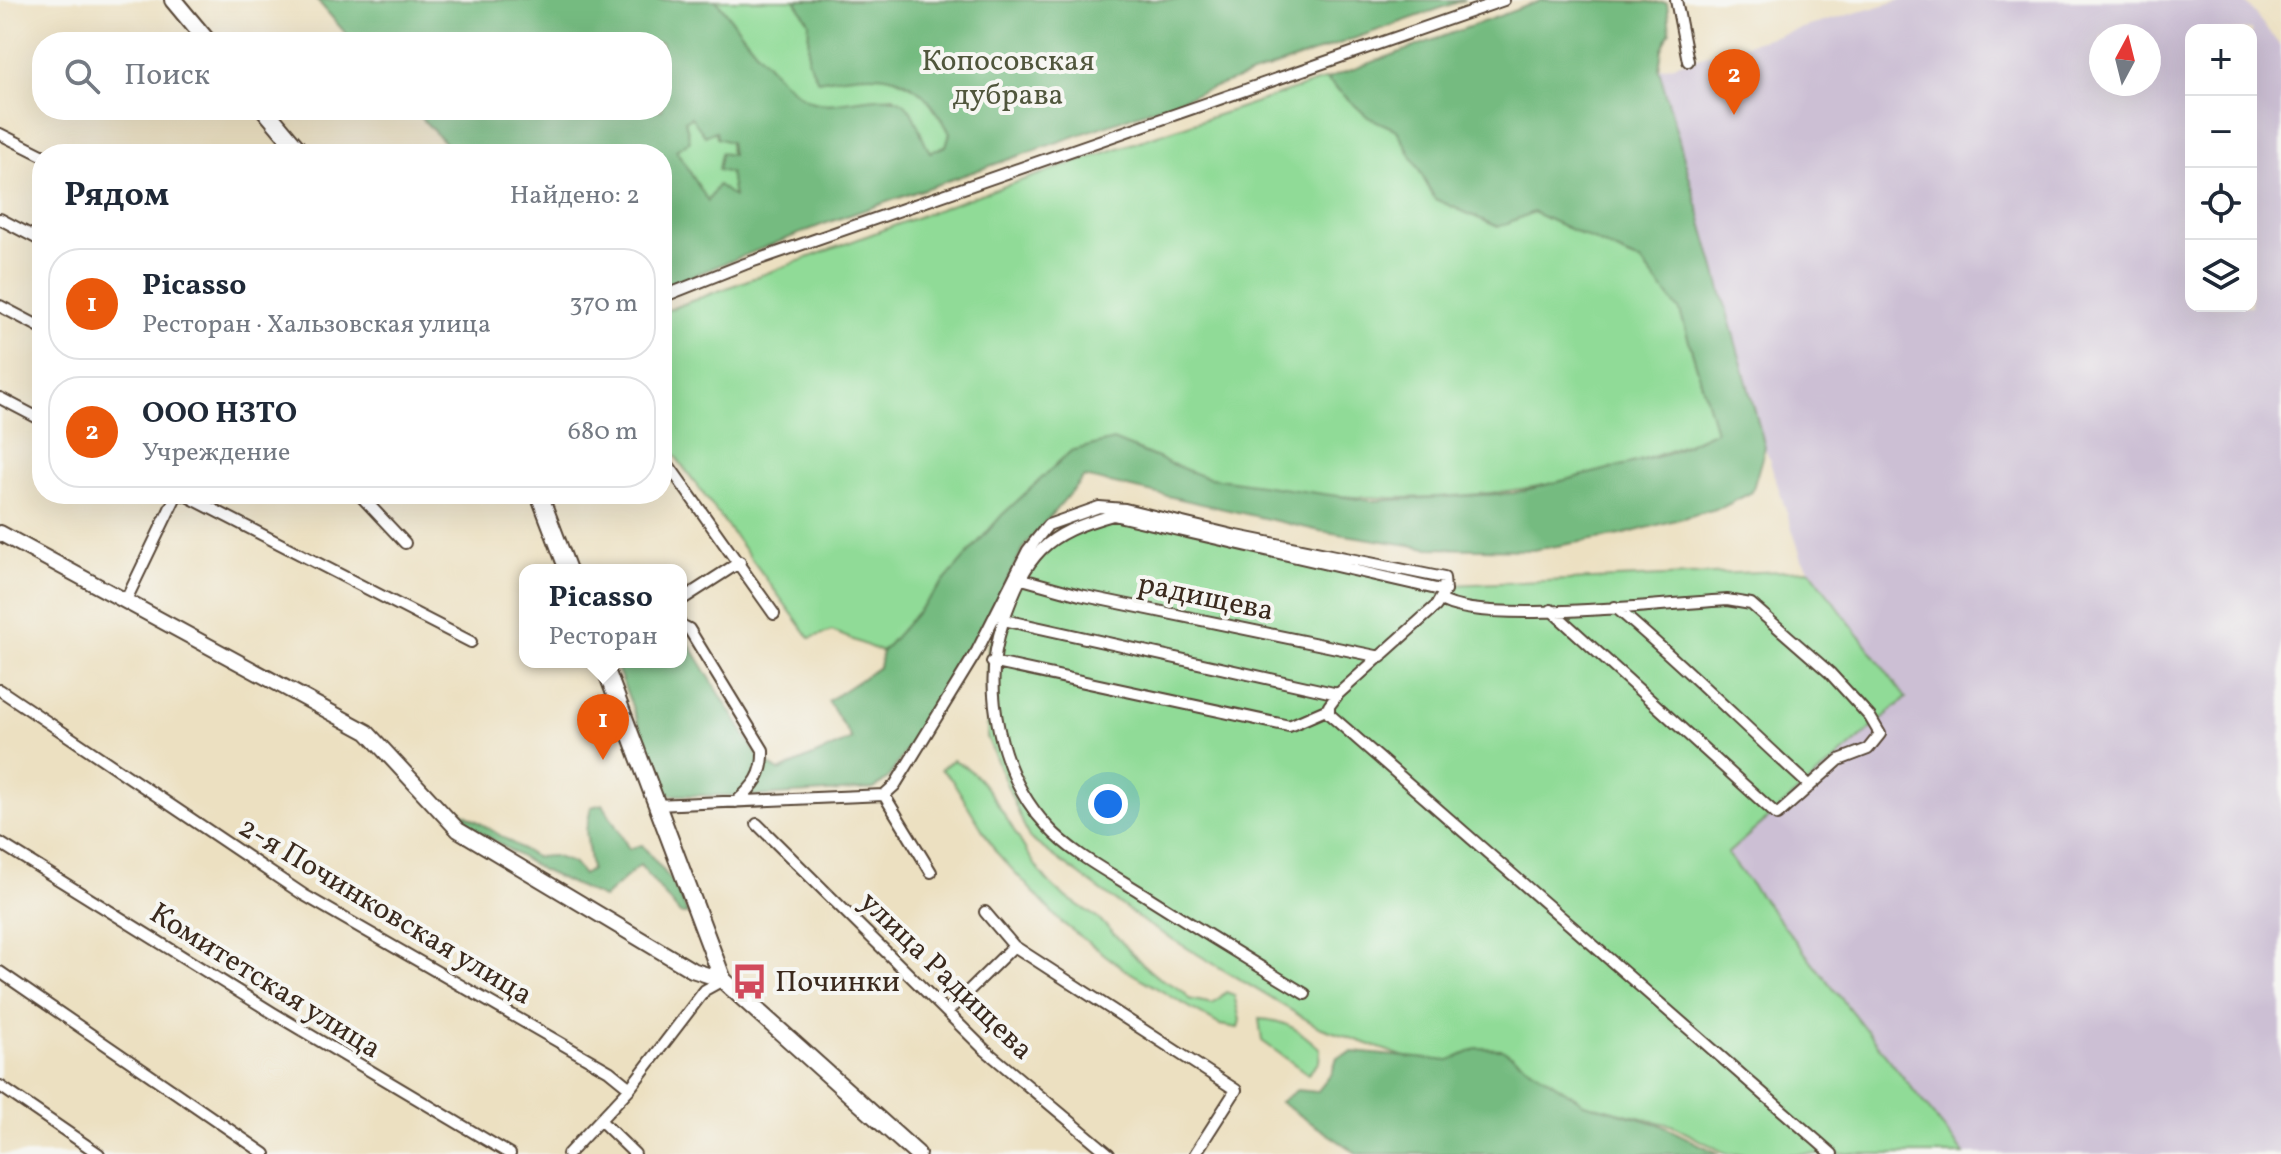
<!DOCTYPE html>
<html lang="ru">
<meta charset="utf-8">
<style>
:root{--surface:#fff;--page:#f2f2f3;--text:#1f2937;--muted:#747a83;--line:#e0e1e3;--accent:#ea580c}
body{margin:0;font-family:Vollkorn,serif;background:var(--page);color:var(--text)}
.controls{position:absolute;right:24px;top:24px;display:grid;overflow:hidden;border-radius:16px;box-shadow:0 8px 32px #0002}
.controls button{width:72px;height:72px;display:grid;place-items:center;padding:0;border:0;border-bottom:2px solid var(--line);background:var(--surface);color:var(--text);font:40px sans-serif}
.compass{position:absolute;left:2089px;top:24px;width:72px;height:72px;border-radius:50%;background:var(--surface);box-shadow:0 8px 32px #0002;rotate:7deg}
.you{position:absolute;left:1108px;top:804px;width:28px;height:28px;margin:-20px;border:6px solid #fff;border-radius:50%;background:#1a73e8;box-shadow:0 0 0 12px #1a73e833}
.badge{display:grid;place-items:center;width:52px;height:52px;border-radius:50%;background:var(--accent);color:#fff;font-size:26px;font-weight:700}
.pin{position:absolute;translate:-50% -66px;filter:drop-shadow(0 2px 4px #0008)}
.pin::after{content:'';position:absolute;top:42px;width:28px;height:24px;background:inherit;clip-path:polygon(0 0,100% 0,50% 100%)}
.popup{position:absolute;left:519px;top:564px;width:168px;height:104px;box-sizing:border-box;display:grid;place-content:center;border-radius:16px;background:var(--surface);filter:drop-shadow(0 2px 6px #0005);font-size:26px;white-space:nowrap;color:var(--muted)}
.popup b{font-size:30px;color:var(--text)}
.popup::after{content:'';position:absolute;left:50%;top:100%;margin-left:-16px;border:16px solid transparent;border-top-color:var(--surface)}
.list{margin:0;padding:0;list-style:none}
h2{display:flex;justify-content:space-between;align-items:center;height:104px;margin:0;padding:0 32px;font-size:34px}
h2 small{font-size:26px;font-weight:400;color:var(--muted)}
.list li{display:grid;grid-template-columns:52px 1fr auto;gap:24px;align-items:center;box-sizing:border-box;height:112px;margin:0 16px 16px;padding:0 16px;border:2px solid var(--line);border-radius:32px}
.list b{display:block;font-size:30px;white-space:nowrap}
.list p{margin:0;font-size:26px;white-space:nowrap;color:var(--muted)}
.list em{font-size:26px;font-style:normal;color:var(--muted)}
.icon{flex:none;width:44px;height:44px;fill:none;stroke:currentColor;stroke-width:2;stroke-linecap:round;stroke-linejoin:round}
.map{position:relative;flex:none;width:2281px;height:1154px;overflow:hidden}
.search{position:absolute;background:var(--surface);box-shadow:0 8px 32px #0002;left:32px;top:32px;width:640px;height:88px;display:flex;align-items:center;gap:20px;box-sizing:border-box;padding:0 28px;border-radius:32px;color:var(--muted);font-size:30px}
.panel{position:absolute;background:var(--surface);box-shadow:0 8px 32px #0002;left:32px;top:144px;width:640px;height:360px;border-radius:32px}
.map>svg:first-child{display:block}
.industrial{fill:#ccbfd4;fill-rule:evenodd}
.green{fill:#90db97;stroke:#66825a;stroke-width:2}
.forest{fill:#74bb80;stroke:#58724f;stroke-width:2;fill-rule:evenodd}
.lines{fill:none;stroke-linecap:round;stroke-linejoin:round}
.street-casing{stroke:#564536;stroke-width:14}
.secondary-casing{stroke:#564536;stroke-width:18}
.primary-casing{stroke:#564536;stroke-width:20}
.street{stroke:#fff;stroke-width:10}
.secondary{stroke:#fff;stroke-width:14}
.primary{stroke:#fff;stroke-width:16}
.labels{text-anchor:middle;stroke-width:8;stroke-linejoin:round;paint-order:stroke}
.park-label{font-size:30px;fill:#50563c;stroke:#f6f6f2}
.street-label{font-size:30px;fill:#3b2a1e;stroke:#f6f6f2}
.poi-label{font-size:30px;fill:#3b2a1e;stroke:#f6f6f2;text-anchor:start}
</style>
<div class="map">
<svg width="2281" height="1154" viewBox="0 0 2281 1154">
<rect width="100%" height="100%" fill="#f6f6f2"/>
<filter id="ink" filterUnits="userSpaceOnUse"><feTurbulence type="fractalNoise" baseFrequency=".0125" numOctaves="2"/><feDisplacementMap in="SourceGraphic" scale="16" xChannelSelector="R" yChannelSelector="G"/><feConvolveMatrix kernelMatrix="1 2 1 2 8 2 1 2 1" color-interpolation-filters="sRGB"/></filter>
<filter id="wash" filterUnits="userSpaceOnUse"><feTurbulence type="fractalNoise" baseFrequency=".006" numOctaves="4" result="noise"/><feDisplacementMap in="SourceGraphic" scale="32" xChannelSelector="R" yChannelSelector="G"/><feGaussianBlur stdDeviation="1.8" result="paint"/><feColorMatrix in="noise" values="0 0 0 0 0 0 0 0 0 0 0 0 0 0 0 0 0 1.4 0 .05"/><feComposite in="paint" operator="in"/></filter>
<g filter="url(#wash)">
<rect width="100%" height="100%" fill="#ece0c1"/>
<!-- industrial -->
<path class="industrial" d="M1901,0H2244L2281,47V1154H1964L1727,853L1906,698L1802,559L1765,447L1659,69ZM2191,30H2251V306H2191ZM2101,36H2149V84H2101Z"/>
<!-- green -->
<path class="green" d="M716,0H795L809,22L808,60L853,75L884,73L922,91L950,133L946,146L930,152L894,97C874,99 833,108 814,102C782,93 738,26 716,0Z
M1326,79L1368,117L1397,130L1435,199L1498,227L1533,212L1641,262L1680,311L1716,431C1562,504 1372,514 1206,477C1154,466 1132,428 1075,451C1063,455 1052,469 1043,478C985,532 935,594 882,652L832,631L810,638L662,438V312L966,199Z
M692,117L730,141V173L735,197L708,202L676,150L690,141L685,120Z
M1107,511L1450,585L1810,570L1906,698L1727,854L1964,1154H1727L1671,1125L1437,1068L1319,1027L1147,924L1029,838L987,737L988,646L1013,580L1035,548L1065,524Z
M953,760C991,774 1017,845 1045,878C1058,895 1082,906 1098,919C1119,936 1134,959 1155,975C1167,984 1182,986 1189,999L1213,1004L1226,992L1234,995L1240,1020L1238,1028L1220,1025L1124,969L1061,922L996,852L953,781L941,769Z
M1259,1019C1286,1020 1301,1031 1320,1049L1319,1062L1308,1074L1262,1041Z"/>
<!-- forest -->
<path class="forest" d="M317,0H716C739,27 781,91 813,102C838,110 892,85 908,107C918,120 921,139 930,152L946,146L950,133C915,68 885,70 818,81L808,60L809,22L795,0H1464L824,224L662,288V154H455L414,110H662V42H353ZM691,117L705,136L716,131L717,138L730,142L732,155L721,153L718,170L730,173L734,197L718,185L708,201L676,150L690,141L685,121Z
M1543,0L1667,3L1670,31L1662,49L1659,69L1765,447L1752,492L1723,507L1621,535L1533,550L1428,548L1320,531L1084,477L1026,544L961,665L889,777L874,789L761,796L666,795L615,662H681V631L759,758L779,771L852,739L828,701L879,667L882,652L1002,515L1071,451L1113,440L1204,477L1373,501L1514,493L1667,454L1716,431L1680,311L1641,262L1533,212L1498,227L1435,199L1397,130L1368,117L1326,79Z
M603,804L629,849L642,845L672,881L688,914H680L640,865L603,898L542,870L462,821L459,810L535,857L553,856L573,863L583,875L591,870L586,830L591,807Z
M1478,1048L1502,1049L1584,1103L1659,1124L1719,1154H1358L1280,1102L1297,1090L1317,1092L1332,1073L1337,1057L1353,1052L1449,1061Z"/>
</g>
<g filter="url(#ink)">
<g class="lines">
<defs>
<path id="street" d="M1676,0L1688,61
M0,134L42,155
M0,219L42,241
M662,297L745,264L1504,0
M0,306L42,328
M0,398L42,420
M662,456L774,614
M183,494L471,642
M359,494L405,543
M1022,579L1080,595L1381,657
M1440,599C1474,626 1674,603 1727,600L1751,604L1830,673L1870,717L1880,734L1868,749L1839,760L1777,815L1551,610
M126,600L177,494
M681,600L740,562
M1615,607C1683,664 1745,727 1810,786
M1004,620L1338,694
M681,625L689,629L763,750C764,775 754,786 736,802
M992,662L1289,726L1328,709
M0,690L304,895L609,1071L630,1088
M884,795L931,872
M656,805L884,795L895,785L977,651L1028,550L1048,525L1099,507L1125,509L1237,536L1444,578L1445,591L1436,606L1338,694L1329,706V714L1832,1154
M757,824L984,1049L1109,1154
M0,843L273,1013L510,1154
M985,912L1014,946L1236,1090L1195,1154
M0,972L265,1154
M1305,994C1250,961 1195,927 1140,892C1110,873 1071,853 1047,826C999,774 981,687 1003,622C1027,553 1044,534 1113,515L1445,591
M947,1012L1014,946
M0,1086L99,1154
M601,1121L635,1154
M568,1154L630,1088L705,990L723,980"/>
<path id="secondary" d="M0,533L367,732L458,830L692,970L723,980"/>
<path id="primary" d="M173,0L208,42
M265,110L302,154
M539,494L568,570
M603,662L723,980L917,1154"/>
</defs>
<!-- street casing -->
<use href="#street" class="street-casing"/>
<!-- secondary casing -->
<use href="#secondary" class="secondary-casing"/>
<!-- primary casing -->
<use href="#primary" class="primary-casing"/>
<!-- street -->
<use href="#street" class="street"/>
<!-- secondary -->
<use href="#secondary" class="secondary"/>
<!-- primary -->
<use href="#primary" class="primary"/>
</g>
</g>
<!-- icons -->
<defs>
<symbol id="bus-bare" viewBox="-9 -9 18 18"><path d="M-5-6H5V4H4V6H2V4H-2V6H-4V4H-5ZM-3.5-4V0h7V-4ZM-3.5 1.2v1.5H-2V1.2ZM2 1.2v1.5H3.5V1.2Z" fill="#d1495b" stroke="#f6f6f2" stroke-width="2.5" paint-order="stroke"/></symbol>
</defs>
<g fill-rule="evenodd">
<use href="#bus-bare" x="724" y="956" width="51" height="51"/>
</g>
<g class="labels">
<!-- park labels -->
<g class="park-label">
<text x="1008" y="70">Копосовская<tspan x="1008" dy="34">дубрава</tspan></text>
</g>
<!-- street labels -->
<g class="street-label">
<text transform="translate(1206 596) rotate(12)" y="10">радищева</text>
<text transform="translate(386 910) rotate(31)" y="10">2-я Починковская улица</text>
<text transform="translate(947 975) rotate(44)" y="10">улица Радищева</text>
<text transform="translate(266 980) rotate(32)" y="10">Комитетская улица</text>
</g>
<!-- poi labels -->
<g class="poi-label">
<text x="775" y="991">Починки</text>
</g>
</g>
</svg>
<div class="controls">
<button>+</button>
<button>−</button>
<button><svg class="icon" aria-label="locate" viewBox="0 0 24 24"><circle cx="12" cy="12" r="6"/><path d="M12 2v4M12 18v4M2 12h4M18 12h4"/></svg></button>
<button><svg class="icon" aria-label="layers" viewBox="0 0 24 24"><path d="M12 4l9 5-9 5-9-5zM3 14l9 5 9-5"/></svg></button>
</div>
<svg class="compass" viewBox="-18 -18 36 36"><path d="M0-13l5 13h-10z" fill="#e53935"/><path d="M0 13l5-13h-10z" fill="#747a83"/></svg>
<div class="you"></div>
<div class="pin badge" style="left:603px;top:760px">1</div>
<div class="popup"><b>Picasso</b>Ресторан</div>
<div class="pin badge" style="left:1734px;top:115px">2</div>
<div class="search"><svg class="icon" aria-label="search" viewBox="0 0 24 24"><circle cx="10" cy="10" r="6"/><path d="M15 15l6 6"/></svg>Поиск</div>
<section class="panel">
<h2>Рядом<small>Найдено: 2</small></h2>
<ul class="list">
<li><span class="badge">1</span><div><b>Picasso</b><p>Ресторан · Хальзовская улица</p></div><em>370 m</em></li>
<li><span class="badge">2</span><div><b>ООО НЗТО</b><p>Учреждение</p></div><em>680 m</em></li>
</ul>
</section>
</div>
